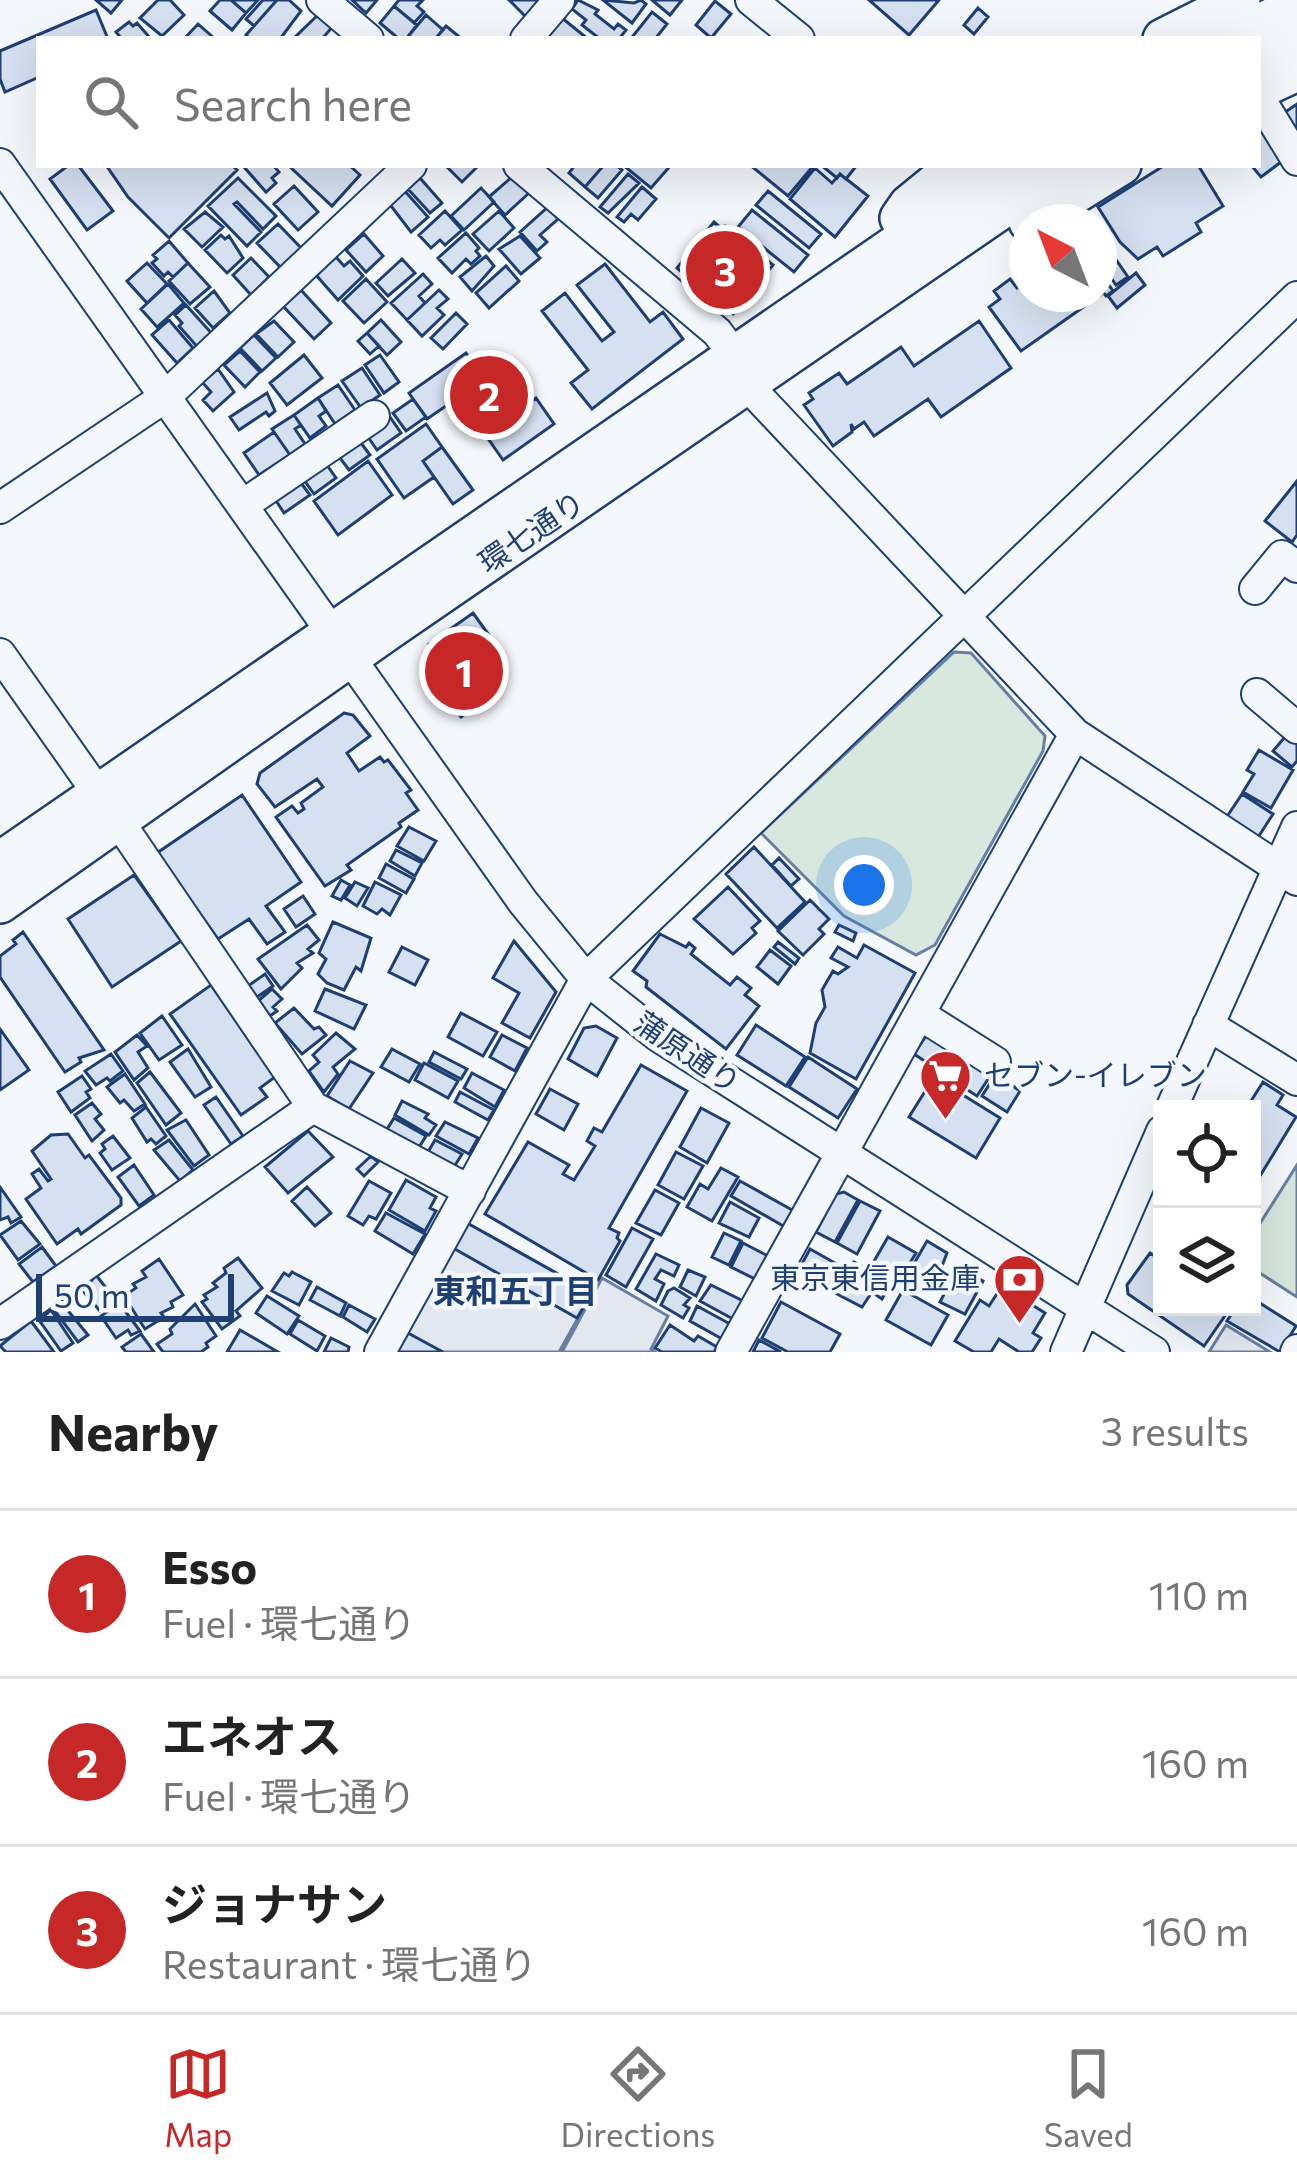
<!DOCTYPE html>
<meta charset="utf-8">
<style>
:root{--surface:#fff;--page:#f2f2f2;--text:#222;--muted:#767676;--line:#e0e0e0;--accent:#c62828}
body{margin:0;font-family:Commissioner,"Noto Sans JP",sans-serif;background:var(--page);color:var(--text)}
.controls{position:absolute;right:36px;bottom:36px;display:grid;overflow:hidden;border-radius:0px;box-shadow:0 12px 48px #0002}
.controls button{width:108px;height:108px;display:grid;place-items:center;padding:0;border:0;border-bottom:3px solid var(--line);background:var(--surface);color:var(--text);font:60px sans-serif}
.compass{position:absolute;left:1009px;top:204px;width:108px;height:108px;border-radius:50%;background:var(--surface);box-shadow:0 12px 48px #0002;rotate:318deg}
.scale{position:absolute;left:36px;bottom:30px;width:198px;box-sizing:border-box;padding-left:12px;border:6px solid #1d3f73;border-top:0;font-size:33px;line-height:42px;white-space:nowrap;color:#1d3f73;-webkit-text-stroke:9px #f4f7fb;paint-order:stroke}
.you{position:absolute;left:864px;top:885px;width:42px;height:42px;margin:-30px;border:9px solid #fff;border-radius:50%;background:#1a73e8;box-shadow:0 0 0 18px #1a73e833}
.badge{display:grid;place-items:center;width:78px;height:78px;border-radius:50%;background:var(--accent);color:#fff;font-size:39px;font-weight:700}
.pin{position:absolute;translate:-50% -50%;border:6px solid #fff;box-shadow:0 3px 12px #0006}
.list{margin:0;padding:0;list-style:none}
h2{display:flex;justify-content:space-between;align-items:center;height:156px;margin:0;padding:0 48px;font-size:51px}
h2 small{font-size:39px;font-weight:400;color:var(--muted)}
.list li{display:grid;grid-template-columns:78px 1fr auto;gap:36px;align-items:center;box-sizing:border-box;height:168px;padding:0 48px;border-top:3px solid var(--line)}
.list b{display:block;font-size:45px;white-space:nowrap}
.list p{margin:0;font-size:39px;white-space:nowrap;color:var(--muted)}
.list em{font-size:39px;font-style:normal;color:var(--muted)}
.icon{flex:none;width:66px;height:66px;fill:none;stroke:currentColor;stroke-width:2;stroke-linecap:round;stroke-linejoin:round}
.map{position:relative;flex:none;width:1297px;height:1352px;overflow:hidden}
.search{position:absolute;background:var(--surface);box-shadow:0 12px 48px #0002;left:36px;right:36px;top:36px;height:132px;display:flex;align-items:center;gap:30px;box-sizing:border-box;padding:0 42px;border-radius:0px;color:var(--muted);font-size:45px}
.sheet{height:660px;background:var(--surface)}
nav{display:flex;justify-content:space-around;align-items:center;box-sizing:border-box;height:168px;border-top:3px solid var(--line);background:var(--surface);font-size:33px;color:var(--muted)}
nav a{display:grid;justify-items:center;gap:6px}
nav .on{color:var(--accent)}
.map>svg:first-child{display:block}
.green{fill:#d7e8df;stroke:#687fa3;stroke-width:3}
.parking{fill:#e3e8f0;stroke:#687fa3;stroke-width:3}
.building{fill:#d5e0f0;stroke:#1d3f73;stroke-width:3}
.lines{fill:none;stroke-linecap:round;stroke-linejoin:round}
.minor-casing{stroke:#1d3f73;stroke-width:34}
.major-casing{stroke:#1d3f73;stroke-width:44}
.minor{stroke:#f4f7fb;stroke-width:30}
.major{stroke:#f4f7fb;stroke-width:39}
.labels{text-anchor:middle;stroke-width:9;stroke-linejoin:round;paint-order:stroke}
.street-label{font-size:30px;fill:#1d3f73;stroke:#f4f7fb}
.poi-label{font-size:30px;fill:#1d3f73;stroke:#f4f7fb;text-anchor:start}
.neighbourhood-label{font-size:33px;font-weight:bold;fill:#1d3f73;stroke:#f4f7fb}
</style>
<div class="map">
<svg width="1297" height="1352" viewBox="0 0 1297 1352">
<rect width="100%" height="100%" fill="#f4f7fb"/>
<!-- green -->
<path class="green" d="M954,652L971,653L1045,736L1043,751L935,945L916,955L844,916L761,833Z
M1297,1165V1297L1252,1268V1236Z"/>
<!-- parking -->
<path class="parking" d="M467,1223L592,1293L559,1352H397Z
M602,1278L668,1316L651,1349L655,1352H562Z
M1226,1325L1270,1352H1209Z"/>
<!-- building -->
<path class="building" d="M96,0H122L111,13Z
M158,0H170L184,15L162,36L140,18Z
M220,0H231L246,13L232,30L210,11Z
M231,0H258L246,13Z
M263,0H277L254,26L246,19Z
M277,0H289L301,11L280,39H250L246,35Z
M352,0H377L366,13Z
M399,0H423L417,6L424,12L414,23L394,6Z
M509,0H536L542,5L530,21Z
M578,0L598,10L595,14L614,29L618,24L626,30L619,39H600L582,25L586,20L572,9Z
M603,0L634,3L641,0L646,4L632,23Z
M652,0H682L670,15Z
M869,0H939L909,35Z
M715,1L731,14L711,38L696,25Z
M394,6L417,25L406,39H399L380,23Z
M978,8L988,17L974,34L964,25Z
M96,10L108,39H39V77L5,92L0,79V51Z
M652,12L667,24L655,39H637L633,36Z
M320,13L334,25L322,39H293Z
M426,15L443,30L435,39H406Z
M562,18L588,39H544Z
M129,22L133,26L137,23L151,39H122L116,32Z
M198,24L215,39H184Z
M446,26L462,39H435Z
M1297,104V133L1284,113Z
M1258,126L1285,159L1261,177L1251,165H1258Z
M69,165H78L113,211L87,230L50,179Z
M106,165H232L237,170L169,238L128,197Z
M246,165H273L279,172L272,178L276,183L266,192L244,167Z
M288,165H349L360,175L332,206Z
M445,165H479L462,182Z
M575,165H604L585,187L569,173Z
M604,165H616L622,170L598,198L585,187Z
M623,165H671L651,188Z
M750,165H814L788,196Z
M821,165H857L846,179L840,174L837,178Z
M1165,165H1198L1223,206L1196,223L1201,232L1163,256L1157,247L1138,259L1120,242L1098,207Z
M815,168L832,183L840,174L868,196L835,237L790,199Z
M628,174L639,183L608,213L600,207Z
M513,176L529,193L505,215L489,197Z
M238,178L276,216L263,229L237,202L234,204L261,232L247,246L208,206Z
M420,178L442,203L430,213L408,189Z
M294,186L318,212L298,230L274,204Z
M642,187L656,199L638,220L631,214L624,222L617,217Z
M481,188L494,202L464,230L451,216Z
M403,189L428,217L411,232L388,202Z
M768,191L821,234L809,248L756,205Z
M548,207L558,219L540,235L547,242L537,251L520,232Z
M752,210L808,255L794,272L738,227Z
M445,211L462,230L445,245L440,240L431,248L419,235Z
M499,211L514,228L489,251L473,234Z
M205,212L223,227L202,247L184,229Z
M714,222L722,229L725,226L773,265L733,314L677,268Z
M278,224L304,251L284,271L257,243Z
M466,233L479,248L476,251L480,256L471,264L466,259L452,273L438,258Z
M364,234L383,256L366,272L346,250Z
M221,235L225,239L229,236L243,258L227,273L205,250Z
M1099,235L1128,277L1116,285L1099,260Z
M520,236L540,258L521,274L499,249Z
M169,241L188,263L173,277L168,272L164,276L152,263L157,259L153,255Z
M486,256L494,266L472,291L460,277Z
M336,257L344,266L350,261L363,276L338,300L316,275Z
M251,258L269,277L251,295L233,275Z
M402,259L415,273L388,296L376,283Z
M147,263L167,284L147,303L127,281Z
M188,263L210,287L190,304L169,281Z
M605,264L650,322L663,312L683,339L592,409L571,383L588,370L542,311L565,293L602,341L614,332L577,285Z
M506,266L519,281L489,308L476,293Z
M1099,271L1113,291L1106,296L1099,286Z
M1136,273L1145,285L1117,308L1108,296Z
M423,274L432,284L419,296L425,303L407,320L391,303Z
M366,279L387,302L364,323L343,301Z
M1010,279L1017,288L1027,280V294L1099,296L1021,351L989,307L1000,299L994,291Z
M168,284L184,303L157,327L141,309Z
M301,290L331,323L314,339L283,306Z
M439,290L448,299L437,308L444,315L422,336L407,320Z
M214,291L230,313L213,328L195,308Z
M186,305L215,337L200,350L179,326L182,323L175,315Z
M456,313L467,324L443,349L431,338Z
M169,320L193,348L177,363L152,335Z
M381,320L401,342L387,355L367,333Z
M274,321L294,342L278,357L256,334Z
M979,321L1011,368L941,417L928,399L874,436L864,422L854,429L851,424L852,432L833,446L804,405L813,399L809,393L839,373L847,384L901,347L914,366Z
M367,333L379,346L370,354L358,341Z
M254,335L276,358L262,371L240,348Z
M240,351L260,372L245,387L224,365Z
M466,353L510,416L536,398L554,424L503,460L459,397L427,419L409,393Z
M304,355L322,378L287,405L270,383Z
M380,355L399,382L384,393L365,365Z
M362,368L380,395L361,408L342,381Z
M218,369L234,392L213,411L203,400L211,392L202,382Z
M338,385L355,410L335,424L318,398Z
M267,393L275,411L269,416L266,412L239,430L230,417Z
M318,398L326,411L319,416L326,426L310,438L294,415Z
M413,399L426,417L406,431L393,413Z
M294,415L301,425L295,429L305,444L290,455L272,429Z
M390,417L401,433L377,450L366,434Z
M426,424L442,447L423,461L434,477L404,498L377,459Z
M274,432L290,455L259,475L244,453Z
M358,439L370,455L349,470L337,454Z
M442,447L473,490L453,504L423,461Z
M324,461L336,478L314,494L302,477Z
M368,461L392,495L338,535L314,501Z
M298,479L310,495L284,513L273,496Z
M1297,481V535L1292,542L1265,521Z
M473,613L504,656L460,688L429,644Z
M494,662L507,676L480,699L468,684Z
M463,690L475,707L461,717L449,700Z
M344,713L353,715L370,736L347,753L359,771L380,757L384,762L388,760L411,790L406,793L418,810L399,823L401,827L347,865L351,870L325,886L276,817L292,806L298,813L304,809L301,803L323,787L317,779L275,807L257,784L260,773Z
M1290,731L1297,736V761L1292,767L1273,751Z
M1259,750L1293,770L1271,808L1243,792L1254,774L1247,770Z
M1242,794L1273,814L1257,839L1226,818Z
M242,795L301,882L266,906L285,932L267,944L249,919L218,939L157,853Z
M409,827L436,841L424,861L397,846Z
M754,847L805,902L777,928L726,874Z
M396,850L422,863L415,876L390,861Z
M779,858L799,879L791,886L772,865Z
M386,864L414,879L406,893L379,878Z
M134,875L181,941L112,987L68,919Z
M341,880L350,885L341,900L332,896Z
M355,882L368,888L357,906L345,898Z
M375,882L401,895L390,915L382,909L377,914L363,906Z
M728,887L760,921L752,928L756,933L733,954L694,919Z
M303,896L315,914L296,927L284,909Z
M810,900L829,919L819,929L824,934L803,955L778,931Z
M333,922L371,938L361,971L356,967L344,990L327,983L318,974L326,959L319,953Z
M307,925L319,940L308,949L313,953L297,963L302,968L281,989L258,959Z
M839,925L856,933L853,941L835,932Z
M23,932L104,1050L79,1058L81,1062L65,1072L0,977V956L16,944L13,940Z
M660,934L686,947L689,943L695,948L691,954L730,985L737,977L751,988L745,995L759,1006L726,1049L646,987L647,981L633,971Z
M514,941L556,992L530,1038L502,1023L519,993L493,978Z
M778,942L799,958L795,964L774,947Z
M864,945L915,973L856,1079L810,1053L816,1023L825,1007L822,990L833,971L838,974L848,967L831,958L838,947L857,958Z
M402,947L428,960L415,985L389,972Z
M770,950L791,966L778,984L757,967Z
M265,974L273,986L257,997L248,986Z
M211,985L275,1077L260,1088L267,1097L241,1115L170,1014Z
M272,989L282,999L273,1007L277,1011L270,1016L258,1001Z
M325,989L366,1005L354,1029L315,1011Z
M294,1008L314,1029L319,1027L326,1035L302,1054L275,1023Z
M461,1013L497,1032L483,1056L448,1037Z
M162,1016L182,1045L159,1060L140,1033Z
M756,1025L805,1057L786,1086L737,1055Z
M596,1026L617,1038L597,1076L568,1059L584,1028Z
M0,1029L29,1070L0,1090Z
M930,1030L960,1050L944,1074L914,1054Z
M336,1033L355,1049L333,1067L338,1074L324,1092L309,1071L319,1062L313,1055Z
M137,1035L147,1046L138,1052L148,1068L134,1080L115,1052Z
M502,1035L527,1048L515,1071L490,1057Z
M188,1049L211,1087L195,1097L170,1062Z
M392,1049L420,1064L409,1082L381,1067Z
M434,1052L467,1069L461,1079L429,1062Z
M967,1052L994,1070L977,1096L949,1078Z
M111,1054L123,1071L110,1081L107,1078L96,1085L85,1071Z
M808,1057L857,1089L838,1118L789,1087Z
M350,1061L373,1073L349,1109L327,1096Z
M424,1063L458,1081L448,1098L415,1080Z
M641,1065L687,1091L609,1228L619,1233L617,1238L620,1241L598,1280L485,1214L528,1142L569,1165L563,1174L574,1180L595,1146L587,1141L594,1128L602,1132Z
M150,1072L181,1113L166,1125L137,1083Z
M472,1073L504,1090L495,1107L464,1088Z
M125,1074L145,1104L134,1111L124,1100L120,1103L107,1087Z
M996,1074L1020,1091L1007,1112L982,1096Z
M82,1076L91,1089L86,1092L90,1098L71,1112L58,1092Z
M934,1077L1000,1118L976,1158L909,1117Z
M1263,1082L1283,1095L1277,1105L1296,1117L1252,1189V1109H1246Z
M550,1089L578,1104L564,1130L536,1114Z
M460,1092L494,1110L488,1120L455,1102Z
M216,1097L243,1136L231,1144L204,1105Z
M402,1101L428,1114L425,1118L436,1125L429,1135L395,1115Z
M92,1103L101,1114L95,1119L104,1130L92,1141L75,1115Z
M146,1107L166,1136L156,1144L151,1139L147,1142L132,1118Z
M701,1108L729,1123L707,1163L680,1147Z
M394,1118L426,1136L418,1149L386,1131Z
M186,1120L209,1155L194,1166L167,1130Z
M445,1122L478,1138L469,1154L436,1136Z
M308,1131L333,1157L288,1193L265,1167Z
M68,1134L85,1158L89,1155L121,1198V1205L81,1234L78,1229L57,1244L26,1199L41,1188L32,1174L39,1169L48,1181L51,1179L32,1151L51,1135Z
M113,1136L130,1158L112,1170L100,1153L105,1149L102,1144Z
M169,1140L193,1170L180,1181L154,1150Z
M435,1140L462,1154L454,1167L428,1152Z
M676,1152L703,1166L684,1199L658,1185Z
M371,1156L378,1162L364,1176L357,1169Z
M134,1165L154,1195L139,1206L118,1177Z
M721,1168L738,1177L712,1221L687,1207L700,1184L708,1189Z
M406,1180L436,1197L430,1208L436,1211L425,1231L389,1210Z
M369,1181L391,1193L376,1219L369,1216L363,1225L348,1216Z
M740,1181L794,1211L785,1227L731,1196Z
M0,1187L21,1217L11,1223L8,1217L0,1220Z
M307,1187L331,1213L315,1226L292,1201Z
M655,1190L679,1203L661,1235L636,1223Z
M844,1192L858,1200L835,1242L816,1232L836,1194Z
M860,1201L880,1211L857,1254L837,1243Z
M730,1202L759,1218L749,1237L719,1223Z
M386,1213L425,1234L413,1254L375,1231Z
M21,1221L40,1244L18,1260L0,1235Z
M467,1223L592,1293L577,1318L453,1248Z
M632,1228L653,1239L626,1287L606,1275Z
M724,1233L741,1241L729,1265L712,1257Z
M888,1237L916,1253L900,1279L873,1263Z
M927,1241L947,1253L942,1266L937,1264L925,1291L904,1281Z
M743,1243L768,1256L755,1279L731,1267Z
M42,1247L56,1266L33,1282L19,1264Z
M810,1249L842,1267L828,1292L811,1283L812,1279L799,1269Z
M1150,1253L1162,1261V1307H1231L1204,1346L1128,1294L1127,1285Z
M656,1254L679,1265L674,1276L661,1270L655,1279L664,1284L656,1301L636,1289Z
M238,1258L262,1288L236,1311L240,1316L222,1329L202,1302L207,1299L204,1295L217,1287L213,1283L226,1273L224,1268Z
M159,1259L183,1295L171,1302L173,1307L161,1313L164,1317L145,1329L124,1296L136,1288L133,1284L146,1277L142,1271Z
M854,1262L892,1281L882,1299L872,1292L862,1307L835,1293Z
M959,1265L979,1274L978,1278L983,1281L965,1314L940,1302Z
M688,1270L705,1277L696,1296L680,1287Z
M292,1272L311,1282L299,1305L272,1291L284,1273L289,1276Z
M96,1275L110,1293L105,1297L109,1303L100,1311L83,1291Z
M711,1285L743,1301L733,1319L700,1301Z
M1002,1286L1045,1313L1033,1333L1041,1338L1032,1352H1019L999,1339L991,1352H974L955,1341L980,1300L989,1306Z
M317,1287L346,1303L340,1316L310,1300Z
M674,1288L690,1298L684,1305L689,1308L683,1318L661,1305L668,1291Z
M903,1290L948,1315L931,1345L886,1320Z
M267,1296L299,1316L287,1334L256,1313Z
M1252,1298L1296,1326L1280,1352L1227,1321L1236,1307H1252Z
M60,1301L88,1335L78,1342L52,1307Z
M781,1302L840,1334L830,1352H788L762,1338Z
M119,1303L140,1331L131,1335L128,1330L116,1338L101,1316Z
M195,1304L216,1336L206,1343L208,1347L201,1352H163L157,1344L172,1334L170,1329Z
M349,1305L375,1319L367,1332L343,1317Z
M697,1306L732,1325L724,1340L690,1321Z
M51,1310L73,1343L61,1351L39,1320Z
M298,1320L325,1336L317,1351L290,1334Z
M31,1321L54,1352H6L0,1346Z
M670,1325L694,1341L698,1336L717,1347L714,1352H662L655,1348Z
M240,1330L278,1352H227Z
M408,1333L443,1352H397Z
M141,1334L154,1352H126L122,1347Z
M331,1338L349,1347L348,1352H324Z
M759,1340L781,1352H753Z"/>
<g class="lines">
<defs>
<path id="minor" d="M322,0L368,39
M751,0L799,39
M526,39L559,0
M1258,96L1297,160
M0,164L523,902L586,979L658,1036L1154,1352
M519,165L717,332L734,355
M747,385L1075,734L1297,880
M243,505L374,416
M0,508L165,397L411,165
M1255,589L1282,556L1297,567
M0,654L98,793
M1257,694L1297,728
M119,822L313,1107L470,1191
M919,1014L995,1062
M1208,1025L1297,1080
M1171,1109L1297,827
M0,1324L313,1107
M380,1352L586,979L1297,297
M731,1352L1075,734
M1066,1352L1162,1131
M1296,1352L1297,1350"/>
<path id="major" d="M1163,39L1240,0
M1229,39L1297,6
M1258,56L1297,38
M1258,89L1297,71
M900,218L909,205L958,165
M1029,222L1121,165
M0,862L1012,165
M0,903L388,630L1065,165"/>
</defs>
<!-- minor casing -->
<use href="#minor" class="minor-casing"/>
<!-- major casing -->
<use href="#major" class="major-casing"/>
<!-- minor -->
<use href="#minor" class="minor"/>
<!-- major -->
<use href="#major" class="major"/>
</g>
<!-- icons -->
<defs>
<symbol id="supermarket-pin" viewBox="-11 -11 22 30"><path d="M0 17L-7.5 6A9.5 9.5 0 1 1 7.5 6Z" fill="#c62828" stroke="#f4f7fb"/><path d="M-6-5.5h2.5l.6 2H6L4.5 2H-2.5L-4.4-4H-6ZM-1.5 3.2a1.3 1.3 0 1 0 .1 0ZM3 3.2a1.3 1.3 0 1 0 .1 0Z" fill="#fff"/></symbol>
<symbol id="bank-pin" viewBox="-11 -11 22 30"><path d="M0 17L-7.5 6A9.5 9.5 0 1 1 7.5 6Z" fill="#c62828" stroke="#f4f7fb"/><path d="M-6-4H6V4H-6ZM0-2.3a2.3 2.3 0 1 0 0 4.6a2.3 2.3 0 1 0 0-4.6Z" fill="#fff"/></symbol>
</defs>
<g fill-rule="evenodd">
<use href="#supermarket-pin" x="916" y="1046" width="59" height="81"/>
<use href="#bank-pin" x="990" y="1250" width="59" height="81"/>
</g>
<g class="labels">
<!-- street labels -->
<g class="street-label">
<text transform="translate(532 533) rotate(-34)" y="10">環七通り</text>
<text transform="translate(687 1053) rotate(34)" y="10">蒲原通り</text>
</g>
<!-- poi labels -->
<g class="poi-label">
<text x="984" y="1086">セブン-イレブン</text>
<text x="980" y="1289" text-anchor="end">東京東信用金庫</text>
</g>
<!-- neighbourhood labels -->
<g class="neighbourhood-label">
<text x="515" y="1303">東和五丁目</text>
</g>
</g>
</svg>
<div class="controls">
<button><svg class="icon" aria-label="locate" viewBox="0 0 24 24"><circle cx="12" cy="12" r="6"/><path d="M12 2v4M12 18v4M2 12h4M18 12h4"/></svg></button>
<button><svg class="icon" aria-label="layers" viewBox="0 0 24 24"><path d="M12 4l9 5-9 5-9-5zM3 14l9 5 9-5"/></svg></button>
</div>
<svg class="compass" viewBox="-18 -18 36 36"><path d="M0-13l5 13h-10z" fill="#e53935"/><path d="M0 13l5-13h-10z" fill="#767676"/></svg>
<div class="scale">50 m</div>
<div class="you"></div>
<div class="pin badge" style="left:464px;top:671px">1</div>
<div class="pin badge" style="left:489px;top:395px">2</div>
<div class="pin badge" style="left:725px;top:270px">3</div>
<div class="search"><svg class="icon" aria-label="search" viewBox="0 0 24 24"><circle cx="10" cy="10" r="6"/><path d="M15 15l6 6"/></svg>Search here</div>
</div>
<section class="sheet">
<h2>Nearby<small>3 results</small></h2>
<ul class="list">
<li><span class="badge">1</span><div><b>Esso</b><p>Fuel · 環七通り</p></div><em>110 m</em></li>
<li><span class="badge">2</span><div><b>エネオス</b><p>Fuel · 環七通り</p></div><em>160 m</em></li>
<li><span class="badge">3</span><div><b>ジョナサン</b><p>Restaurant · 環七通り</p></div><em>160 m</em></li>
</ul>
</section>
<nav>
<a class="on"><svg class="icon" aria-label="map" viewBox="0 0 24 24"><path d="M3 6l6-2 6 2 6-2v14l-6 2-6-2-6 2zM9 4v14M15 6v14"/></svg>Map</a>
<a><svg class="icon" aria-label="directions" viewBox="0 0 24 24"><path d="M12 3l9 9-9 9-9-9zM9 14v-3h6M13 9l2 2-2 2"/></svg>Directions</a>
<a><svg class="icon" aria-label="saved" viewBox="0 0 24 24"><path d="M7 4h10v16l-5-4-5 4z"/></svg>Saved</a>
</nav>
